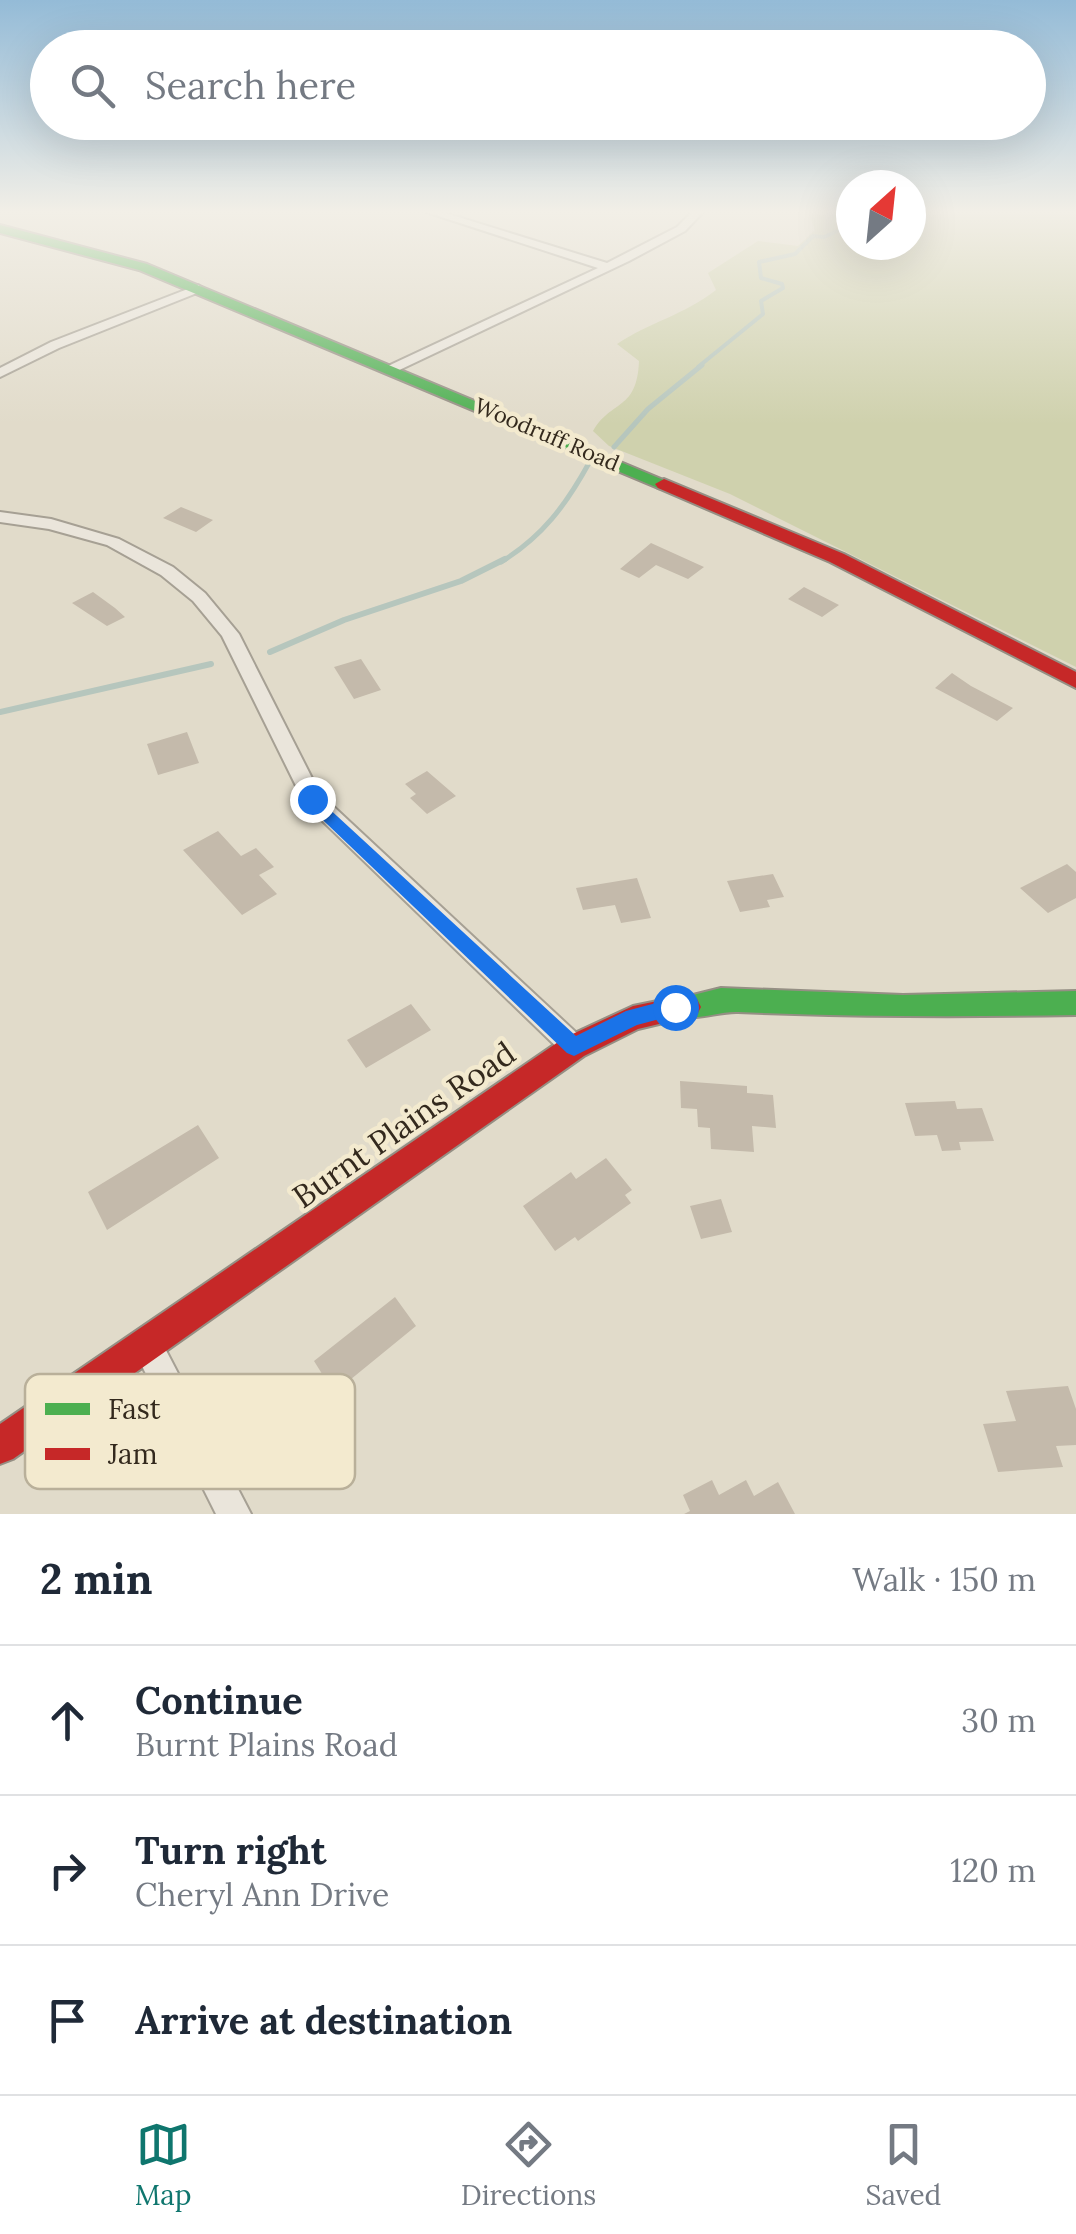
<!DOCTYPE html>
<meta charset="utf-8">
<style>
:root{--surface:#fff;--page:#f6f6f7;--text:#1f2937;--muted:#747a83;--line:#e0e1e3;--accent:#0f766e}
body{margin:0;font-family:Lora,serif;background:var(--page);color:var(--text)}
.compass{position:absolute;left:836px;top:170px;width:90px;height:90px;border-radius:50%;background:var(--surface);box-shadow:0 10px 40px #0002;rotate:27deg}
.stop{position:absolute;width:30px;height:30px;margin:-22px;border:8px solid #1a73e8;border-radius:50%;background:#fff}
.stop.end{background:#1a73e8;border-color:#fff;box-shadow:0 2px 10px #0008}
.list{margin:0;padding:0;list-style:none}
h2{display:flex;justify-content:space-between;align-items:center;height:130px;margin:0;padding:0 40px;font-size:42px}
h2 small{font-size:32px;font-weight:400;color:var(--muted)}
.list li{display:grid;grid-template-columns:65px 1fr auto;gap:30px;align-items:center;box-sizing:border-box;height:150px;padding:0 40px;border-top:2px solid var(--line)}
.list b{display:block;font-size:38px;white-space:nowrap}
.list p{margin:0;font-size:32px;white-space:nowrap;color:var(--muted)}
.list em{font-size:32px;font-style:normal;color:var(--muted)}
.icon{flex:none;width:55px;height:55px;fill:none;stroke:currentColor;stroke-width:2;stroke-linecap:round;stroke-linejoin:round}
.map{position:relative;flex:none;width:1076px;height:1514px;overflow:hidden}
.search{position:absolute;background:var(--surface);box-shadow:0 10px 40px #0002;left:30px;right:30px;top:30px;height:110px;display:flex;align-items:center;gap:25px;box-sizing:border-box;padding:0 35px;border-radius:55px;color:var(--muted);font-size:38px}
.sheet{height:580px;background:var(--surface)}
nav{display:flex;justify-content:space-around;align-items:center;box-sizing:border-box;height:140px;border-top:2px solid var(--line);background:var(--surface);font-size:28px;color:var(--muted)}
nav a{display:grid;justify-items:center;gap:5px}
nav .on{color:var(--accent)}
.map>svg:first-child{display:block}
.green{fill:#cfd1ad}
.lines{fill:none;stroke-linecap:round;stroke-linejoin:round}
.stream-far2{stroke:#b6c6bd;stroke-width:4}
.stream-far1{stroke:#b6c6bd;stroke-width:5}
.stream{stroke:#b6c6bd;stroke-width:6}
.building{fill:#c4baab}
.street-casing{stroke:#a6a094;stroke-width:4}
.fast-casing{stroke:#958f84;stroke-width:4}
.jam-casing{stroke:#958f84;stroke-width:4}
.street{fill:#eae5db;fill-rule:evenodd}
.fast{fill:#4caf50;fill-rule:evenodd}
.jam{fill:#c62828;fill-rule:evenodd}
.route{fill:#1a73e8}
.labels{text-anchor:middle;stroke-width:9;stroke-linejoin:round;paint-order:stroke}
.far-street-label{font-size:22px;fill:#33291d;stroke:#f3eacf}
.near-street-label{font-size:32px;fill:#33291d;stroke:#f3eacf}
.key{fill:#f3eacf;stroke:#b9b09a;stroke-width:2.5}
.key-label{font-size:28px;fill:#33291d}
</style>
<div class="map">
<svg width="1076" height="1514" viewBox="0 0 1076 1514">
<rect width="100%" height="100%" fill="#e1dbca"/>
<!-- green -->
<path class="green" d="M808,212H851V245H911V212H1076V667L730,494L609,446L593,431C612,399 637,411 639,361L617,344C648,323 686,314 716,290L708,273L758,241L798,246L815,230Z"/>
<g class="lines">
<!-- stream-far2 -->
<path class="stream-far2" d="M826,212L851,219
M698,367L763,314L761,301L783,288L782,284L761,278L759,262L795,254L813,236L824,237L851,225"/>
<!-- stream-far1 -->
<path class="stream-far1" d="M614,447L648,409L702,365
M501,562C542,537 566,505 589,463"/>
<!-- stream -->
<path class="stream" d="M270,652L344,620L461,581L505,559
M0,712L211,664"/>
</g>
<!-- building -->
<path class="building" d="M181,507L213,520L196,532L163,518Z
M651,543L704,567L688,579L656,565L639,578L620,569Z
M804,587L839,605L822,617L788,599Z
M93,592L115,608L125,617L107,626L72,603Z
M361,659L381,690L354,699L334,667Z
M952,673L971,686L1013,708L997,721L935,688Z
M187,732L199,763L158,775L147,744Z
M427,771L456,796L427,814L410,798L416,794L405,784Z
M218,831L241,856L256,848L274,867L259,875L277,894L242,915L183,850Z
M1067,864L1076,872V898L1048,913L1020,888Z
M773,874L784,897L767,900L770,907L740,912L727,881Z
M637,878L651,918L621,923L615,905L583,910L576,888Z
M411,1004L431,1030L366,1068L347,1040Z
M680,1081L747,1086V1093L773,1095L776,1128L752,1126L754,1152L711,1149L710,1128L698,1127L697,1109L681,1108Z
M955,1101L957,1109L982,1108L994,1141L959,1142L961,1150L942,1151L937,1135L915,1136L905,1103Z
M198,1125L219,1158L107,1230L88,1192Z
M606,1158L632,1190L625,1195L631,1203L578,1241L575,1237L555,1251L523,1206L571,1172L576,1179Z
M721,1199L732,1232L701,1239L690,1206Z
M395,1297L416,1326L334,1393L314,1361Z
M1068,1386L1076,1409V1445L1056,1446L1063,1467L998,1472L983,1424L1016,1421L1006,1391Z
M712,1480L719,1495L746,1480L754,1496L778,1482L795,1514H684L690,1511L683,1495Z"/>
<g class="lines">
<defs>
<path id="street" d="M426,212H442L607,263L677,227L692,212H703L685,231L629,261L393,373L386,369L388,366L598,268Z
M198,285L204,289L202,291L59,348L0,377V368L51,342Z
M0,512L51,519L119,539L173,567L205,593L239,634L320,794L583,1039L587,1047L583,1055L574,1058L565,1055L305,804L222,636L193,601L161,575L107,545L49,529L0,522Z
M146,1329L157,1333L251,1514H216L131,1344L135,1333Z"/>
<path id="fast" d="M0,225L147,264L673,484L664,489L658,488L139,270L0,233Z
M721,988L903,995L1076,991V1015C963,1017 851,1017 738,1012C718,1011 696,1022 677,1015L673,1007L677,999Z"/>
<path id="jam" d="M664,479L844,554L1076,672V688L830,562L658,488L655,484Z
M687,995L697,999L701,1007L697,1015L638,1029L584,1056L13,1459L0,1464V1424L564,1038L633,1006Z"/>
</defs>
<!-- street casing -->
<use href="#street" class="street-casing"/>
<!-- fast casing -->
<use href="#fast" class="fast-casing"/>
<!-- jam casing -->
<use href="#jam" class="jam-casing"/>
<!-- street -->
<use href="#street" class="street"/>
<!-- fast -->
<use href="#fast" class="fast"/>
<!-- jam -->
<use href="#jam" class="jam"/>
</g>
<!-- sky -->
<linearGradient id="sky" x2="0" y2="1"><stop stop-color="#94bbd7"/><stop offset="0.5" stop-color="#f2efe7"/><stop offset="1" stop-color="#f2efe7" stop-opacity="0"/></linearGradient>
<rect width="1076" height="424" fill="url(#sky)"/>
<!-- route -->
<path class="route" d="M312,793L576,1036L626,1011L675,998L682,1001V1013L637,1025L574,1056L567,1053L306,804L304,799Z"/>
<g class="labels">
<!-- far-street labels -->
<g class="far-street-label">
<text transform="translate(547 434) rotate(23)" y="8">Woodruff Road</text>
</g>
<!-- near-street labels -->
<g class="near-street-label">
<text transform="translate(404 1125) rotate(-35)" y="11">Burnt Plains Road</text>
</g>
</g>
<!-- legend -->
<rect x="25" y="1374" width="330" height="115" rx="15" class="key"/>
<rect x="45" y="1403" width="45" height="12" fill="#4caf50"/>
<rect x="45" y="1448" width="45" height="12" fill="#c62828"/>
<g class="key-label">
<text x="108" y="1419">Fast</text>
<text x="108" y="1464">Jam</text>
</g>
</svg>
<svg class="compass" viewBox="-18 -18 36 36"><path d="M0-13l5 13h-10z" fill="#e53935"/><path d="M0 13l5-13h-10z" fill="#747a83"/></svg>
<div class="stop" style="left:675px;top:1007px"></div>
<div class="stop end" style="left:312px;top:799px"></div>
<div class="search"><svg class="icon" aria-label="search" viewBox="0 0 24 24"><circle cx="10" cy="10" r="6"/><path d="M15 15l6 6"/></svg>Search here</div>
</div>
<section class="sheet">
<h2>2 min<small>Walk · 150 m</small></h2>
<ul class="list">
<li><svg class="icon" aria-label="ahead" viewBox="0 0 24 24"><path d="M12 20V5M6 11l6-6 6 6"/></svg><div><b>Continue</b><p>Burnt Plains Road</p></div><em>30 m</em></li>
<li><svg class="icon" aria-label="right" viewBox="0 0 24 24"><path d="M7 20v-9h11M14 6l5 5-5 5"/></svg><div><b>Turn right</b><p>Cheryl Ann Drive</p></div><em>120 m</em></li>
<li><svg class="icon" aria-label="arrive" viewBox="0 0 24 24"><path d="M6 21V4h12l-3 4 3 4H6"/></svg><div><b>Arrive at destination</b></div></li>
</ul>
</section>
<nav>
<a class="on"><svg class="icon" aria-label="map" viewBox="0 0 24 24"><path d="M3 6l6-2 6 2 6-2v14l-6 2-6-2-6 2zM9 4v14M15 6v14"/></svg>Map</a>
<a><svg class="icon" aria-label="directions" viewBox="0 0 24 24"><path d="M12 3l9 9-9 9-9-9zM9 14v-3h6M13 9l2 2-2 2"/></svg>Directions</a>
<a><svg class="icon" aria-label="saved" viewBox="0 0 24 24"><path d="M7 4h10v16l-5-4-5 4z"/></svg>Saved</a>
</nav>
